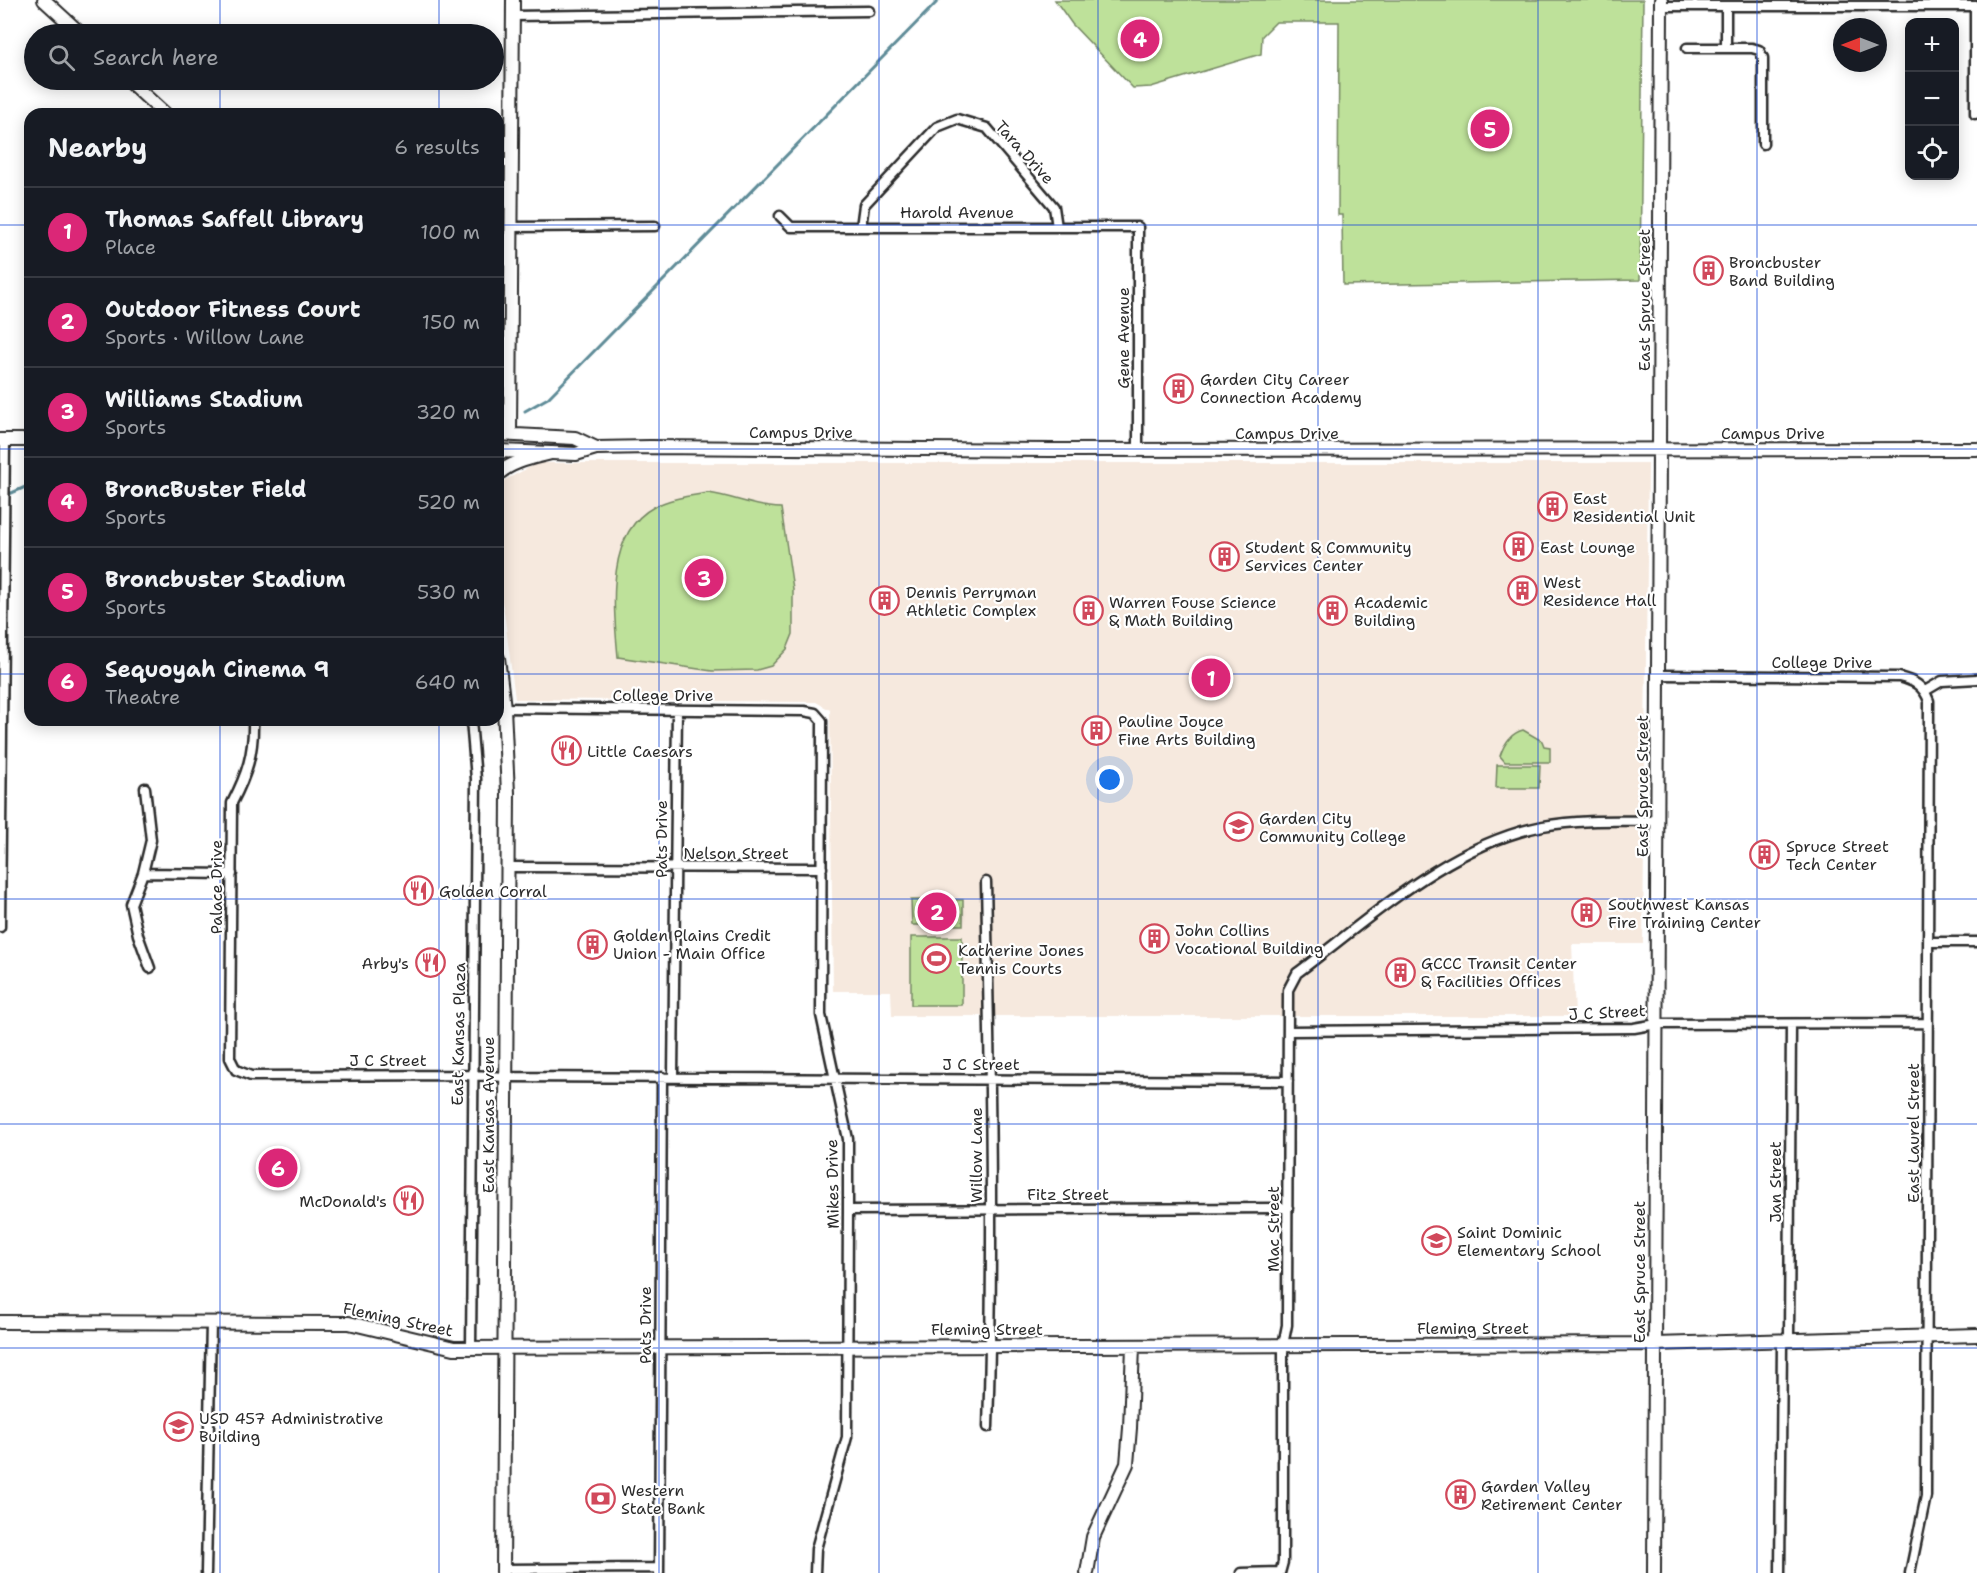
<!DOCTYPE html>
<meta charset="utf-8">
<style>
:root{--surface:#171b24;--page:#242831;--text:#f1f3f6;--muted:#9ea1a6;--line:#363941;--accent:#db2777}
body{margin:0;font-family:"Shantell Sans",sans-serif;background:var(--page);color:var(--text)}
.controls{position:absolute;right:18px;top:18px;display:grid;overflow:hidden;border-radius:12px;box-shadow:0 3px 15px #0003}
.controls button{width:54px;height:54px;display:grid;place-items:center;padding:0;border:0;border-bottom:2px solid var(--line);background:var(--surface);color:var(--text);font:30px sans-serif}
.compass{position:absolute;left:1833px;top:18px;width:54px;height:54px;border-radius:50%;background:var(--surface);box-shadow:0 3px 15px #0003;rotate:270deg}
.you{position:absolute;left:1110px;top:780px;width:21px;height:21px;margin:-15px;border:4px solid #fff;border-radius:50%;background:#1a73e8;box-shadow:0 0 0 9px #1a73e833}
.badge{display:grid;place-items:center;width:39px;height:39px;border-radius:50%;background:var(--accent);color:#fff;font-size:20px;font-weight:700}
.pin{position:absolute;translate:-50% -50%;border:3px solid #fff;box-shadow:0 2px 6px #0006}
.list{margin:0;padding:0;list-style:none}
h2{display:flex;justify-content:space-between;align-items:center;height:78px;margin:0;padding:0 24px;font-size:26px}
h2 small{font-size:20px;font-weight:400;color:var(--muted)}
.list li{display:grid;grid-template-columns:39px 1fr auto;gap:18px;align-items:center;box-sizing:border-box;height:90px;padding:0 24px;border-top:2px solid var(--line)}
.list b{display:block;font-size:22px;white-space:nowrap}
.list p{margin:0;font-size:20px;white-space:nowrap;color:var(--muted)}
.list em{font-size:20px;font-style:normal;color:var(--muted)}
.icon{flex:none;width:33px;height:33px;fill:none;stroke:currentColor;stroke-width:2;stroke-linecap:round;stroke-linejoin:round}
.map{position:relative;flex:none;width:1977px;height:1573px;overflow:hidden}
.search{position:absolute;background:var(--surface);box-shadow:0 3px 15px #0003;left:24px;top:24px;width:480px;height:66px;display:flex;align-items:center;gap:15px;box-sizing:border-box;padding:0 21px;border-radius:33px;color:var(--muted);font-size:22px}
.panel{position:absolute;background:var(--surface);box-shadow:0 3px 15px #0003;left:24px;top:108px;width:480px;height:618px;border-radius:18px}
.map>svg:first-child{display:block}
.built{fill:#f6e9de}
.green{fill:#bee19a;stroke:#748662;stroke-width:1.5}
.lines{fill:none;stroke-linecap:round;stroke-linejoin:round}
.stream{stroke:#5f8c98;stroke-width:3}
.street-casing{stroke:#2b2b2b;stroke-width:13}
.secondary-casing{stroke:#2b2b2b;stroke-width:16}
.primary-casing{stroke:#2b2b2b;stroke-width:16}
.street{stroke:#fff;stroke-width:8}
.secondary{stroke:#fff;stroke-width:12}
.primary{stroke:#fff;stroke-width:12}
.grid{fill:none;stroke:#1d4ed8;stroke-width:1.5;stroke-opacity:0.55}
.labels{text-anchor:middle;stroke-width:4.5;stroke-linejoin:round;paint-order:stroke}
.street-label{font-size:16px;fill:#2b2b2b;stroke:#fff}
.poi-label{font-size:16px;fill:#2b2b2b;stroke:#fff;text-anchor:start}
</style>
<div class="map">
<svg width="1977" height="1573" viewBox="0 0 1977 1573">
<rect width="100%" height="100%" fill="#fff"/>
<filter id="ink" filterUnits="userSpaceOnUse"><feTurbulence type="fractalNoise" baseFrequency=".0167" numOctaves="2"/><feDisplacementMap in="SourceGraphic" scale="12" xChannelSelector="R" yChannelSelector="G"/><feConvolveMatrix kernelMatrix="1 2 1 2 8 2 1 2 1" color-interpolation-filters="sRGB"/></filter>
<g filter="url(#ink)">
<!-- built -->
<path class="built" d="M538,463H1648L1643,944H1572L1575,1016H892L891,991H833L830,710L816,702L515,699L504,611L498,586V487L501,482Z"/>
<!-- green -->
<path class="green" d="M1055,0H1643L1640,280L1343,285L1342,215H1338L1339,22H1276L1262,36L1261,54L1151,87L1133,88L1072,24Z
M708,493C733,496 756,508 781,508L793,589V634L787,649L771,666L757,670L712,671L618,657C614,611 604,534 654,507C670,498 690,496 708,493Z
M1523,730L1542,741L1544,746L1550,747V762H1505L1500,756C1504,744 1511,733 1523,730Z
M1497,765H1540L1539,788H1496Z
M911,900H963V925H912Z
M911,937H962V1005H911Z"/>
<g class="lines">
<!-- stream -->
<path class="stream" d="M525,411L548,398L939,0
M0,498L30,485"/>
<defs>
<path id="street" d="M1661,6H1977
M1975,6V114
M513,16L869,11
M1687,48H1726V6
M1726,48H1752L1759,50L1763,58V144
M498,163H511
M780,216L791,227H1138V449
M510,227L655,226
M861,227L864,205L937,127L957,119L987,128L1054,207L1057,227
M1659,675L1899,677C1914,681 1923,685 1929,701L1926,1496L1910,1573
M1925,691L1942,681L1977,679
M501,708L804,711L815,713L822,721L821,1015L848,1139V1210L847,1437L816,1549L815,1573
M253,720C254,753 247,774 232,803L230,1058L236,1070L251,1076L473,1075L505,1077L1288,1081
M145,788L151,840L143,873L131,904L138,935L150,968
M507,867L822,868
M143,873L232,874
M986,882C990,1064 994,1245 988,1427
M0,927L5,440
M1928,942H1977
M1288,1031L1634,1028L1657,1024L1928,1023
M673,1077L677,710
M848,1210L1288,1208
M1789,1340L1791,1024
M471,1348L476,779L471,720
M503,1569L659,1568
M206,1573L211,1322
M659,1573L662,1077
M1241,1573L1280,1572
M1280,1573L1283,1562V1345L1287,1325L1288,990L1297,973C1372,917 1448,845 1543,826C1581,819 1620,821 1658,821
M1780,1573L1782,1341"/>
<path id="secondary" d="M498,434L575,438L596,448
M510,434L513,0
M0,440H30
M498,451L576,454L596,448L650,447L1053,450L1977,449
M0,1322L349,1323L454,1348L1655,1344L1977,1335
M1087,1573L1093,1537L1127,1464L1130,1428L1133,1346
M1654,1573L1661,0"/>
<path id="primary" d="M44,0L81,34
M128,80L165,114
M498,474C513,461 532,458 551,453
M498,658L504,708L508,793L503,1573"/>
</defs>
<!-- street casing -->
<use href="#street" class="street-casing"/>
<!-- secondary casing -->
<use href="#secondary" class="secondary-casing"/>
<!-- primary casing -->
<use href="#primary" class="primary-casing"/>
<!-- street -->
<use href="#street" class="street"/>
<!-- secondary -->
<use href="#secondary" class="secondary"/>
<!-- primary -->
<use href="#primary" class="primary"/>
</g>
</g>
<!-- grid -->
<path class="grid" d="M220,0V34M439,0V34M659,0V1573M879,0V1573M1098,0V1573M1318,0V1573M1538,0V1573M1757,0V1573M220,80V114M439,80V114M0,225H30M498,225H1977M0,449H30M498,449H1977M0,674H30M498,674H1977M220,720V1573M439,720V1573M0,899H1977M0,1124H1977M0,1348H1977"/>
<!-- icons -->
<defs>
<symbol id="building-ring" viewBox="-11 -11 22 22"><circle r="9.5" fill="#fff" stroke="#d1495b" stroke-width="1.5"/><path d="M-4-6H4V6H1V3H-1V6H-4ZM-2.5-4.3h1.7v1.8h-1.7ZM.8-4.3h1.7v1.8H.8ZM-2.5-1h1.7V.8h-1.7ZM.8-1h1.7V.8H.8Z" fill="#d1495b"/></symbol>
<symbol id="restaurant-ring" viewBox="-11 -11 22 22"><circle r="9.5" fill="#fff" stroke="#d1495b" stroke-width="1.5"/><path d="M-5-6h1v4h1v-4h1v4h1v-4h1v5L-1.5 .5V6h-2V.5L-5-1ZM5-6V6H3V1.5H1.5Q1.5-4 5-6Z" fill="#d1495b"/></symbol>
<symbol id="university-ring" viewBox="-11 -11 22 22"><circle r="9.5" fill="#fff" stroke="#d1495b" stroke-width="1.5"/><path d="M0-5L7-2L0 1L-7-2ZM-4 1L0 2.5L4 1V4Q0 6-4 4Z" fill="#d1495b"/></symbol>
<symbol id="stadium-ring" viewBox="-11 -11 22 22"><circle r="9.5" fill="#fff" stroke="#d1495b" stroke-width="1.5"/><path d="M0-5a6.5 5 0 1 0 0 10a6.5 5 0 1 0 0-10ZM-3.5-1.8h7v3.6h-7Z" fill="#d1495b"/></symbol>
<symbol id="school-ring" viewBox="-11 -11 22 22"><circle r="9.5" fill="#fff" stroke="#d1495b" stroke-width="1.5"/><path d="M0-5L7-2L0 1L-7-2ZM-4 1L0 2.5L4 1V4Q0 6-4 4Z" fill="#d1495b"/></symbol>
<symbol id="bank-ring" viewBox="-11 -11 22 22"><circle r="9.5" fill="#fff" stroke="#d1495b" stroke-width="1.5"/><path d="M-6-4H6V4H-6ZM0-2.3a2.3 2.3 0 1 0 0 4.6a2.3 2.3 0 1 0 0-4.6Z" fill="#d1495b"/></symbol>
</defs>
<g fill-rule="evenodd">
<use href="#building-ring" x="1692" y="254" width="33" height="33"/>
<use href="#building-ring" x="1162" y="372" width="33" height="33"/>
<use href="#building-ring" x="1536" y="490" width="33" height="33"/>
<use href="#building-ring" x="1502" y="530" width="33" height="33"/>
<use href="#building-ring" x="1208" y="540" width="33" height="33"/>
<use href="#building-ring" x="1506" y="574" width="33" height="33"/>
<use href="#building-ring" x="868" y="584" width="33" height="33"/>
<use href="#building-ring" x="1072" y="594" width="33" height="33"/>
<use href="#building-ring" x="1316" y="594" width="33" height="33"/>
<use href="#building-ring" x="1080" y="714" width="33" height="33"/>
<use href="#restaurant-ring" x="550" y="734" width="33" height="33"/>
<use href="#university-ring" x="1222" y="810" width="33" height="33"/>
<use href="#building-ring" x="1748" y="838" width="33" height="33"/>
<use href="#restaurant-ring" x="402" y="874" width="33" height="33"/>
<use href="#building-ring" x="1570" y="896" width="33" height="33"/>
<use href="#building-ring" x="1138" y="922" width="33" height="33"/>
<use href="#building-ring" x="576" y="928" width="33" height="33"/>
<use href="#stadium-ring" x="920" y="942" width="33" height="33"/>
<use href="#restaurant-ring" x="414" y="946" width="33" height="33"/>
<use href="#building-ring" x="1384" y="956" width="33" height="33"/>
<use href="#restaurant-ring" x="392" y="1184" width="33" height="33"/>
<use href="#school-ring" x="1420" y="1224" width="33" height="33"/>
<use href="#school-ring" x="162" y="1410" width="33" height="33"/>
<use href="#building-ring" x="1444" y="1478" width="33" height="33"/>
<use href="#bank-ring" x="584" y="1482" width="33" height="33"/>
</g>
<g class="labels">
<!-- street labels -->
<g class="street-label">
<text transform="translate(1025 152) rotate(48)" y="6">Tara Drive</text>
<text x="957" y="218">Harold Avenue</text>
<text transform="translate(1644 300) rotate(-90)" y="6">East Spruce Street</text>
<text transform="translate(1123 338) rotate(-90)" y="6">Gene Avenue</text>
<text x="801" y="438">Campus Drive</text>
<text x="1287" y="439">Campus Drive</text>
<text x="1773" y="439">Campus Drive</text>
<text x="1822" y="668">College Drive</text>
<text x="663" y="701">College Drive</text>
<text transform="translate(1642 786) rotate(-90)" y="6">East Spruce Street</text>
<text transform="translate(661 839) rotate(-90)" y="6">Pats Drive</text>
<text x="736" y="859">Nelson Street</text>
<text transform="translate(216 887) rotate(-90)" y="6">Palace Drive</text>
<text transform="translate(1607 1012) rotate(-3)" y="6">J C Street</text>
<text transform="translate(458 1034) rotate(-89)" y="6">East Kansas Plaza</text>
<text x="388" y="1066">J C Street</text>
<text x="981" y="1070">J C Street</text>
<text transform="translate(488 1115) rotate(-90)" y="6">East Kansas Avenue</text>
<text transform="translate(1913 1133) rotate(-90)" y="6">East Laurel Street</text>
<text transform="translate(976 1155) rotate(-90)" y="6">Willow Lane</text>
<text transform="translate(1775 1182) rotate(-90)" y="6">Jan Street</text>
<text transform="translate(832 1184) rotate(-91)" y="6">Mikes Drive</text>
<text x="1068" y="1200">Fitz Street</text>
<text transform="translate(1273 1229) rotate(-90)" y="6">Mac Street</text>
<text transform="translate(1639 1272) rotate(-90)" y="6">East Spruce Street</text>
<text transform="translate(398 1319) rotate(12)" y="6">Fleming Street</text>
<text transform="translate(645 1325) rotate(-90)" y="6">Pats Drive</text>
<text x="1473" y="1334">Fleming Street</text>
<text x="987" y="1335">Fleming Street</text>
</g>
<!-- poi labels -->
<g class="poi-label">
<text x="1729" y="268">Broncbuster<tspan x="1729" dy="18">Band Building</tspan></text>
<text x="1200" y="385">Garden City Career<tspan x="1200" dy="18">Connection Academy</tspan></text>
<text x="1573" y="504">East<tspan x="1573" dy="18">Residential Unit</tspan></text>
<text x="1245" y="553">Student &amp; Community<tspan x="1245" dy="18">Services Center</tspan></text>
<text x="1540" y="553">East Lounge</text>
<text x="1543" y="588">West<tspan x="1543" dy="18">Residence Hall</tspan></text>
<text x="906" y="598">Dennis Perryman<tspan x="906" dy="18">Athletic Complex</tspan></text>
<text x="1109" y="608">Warren Fouse Science<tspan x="1109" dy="18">&amp; Math Building</tspan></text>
<text x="1354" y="608">Academic<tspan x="1354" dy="18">Building</tspan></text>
<text x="1118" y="727">Pauline Joyce<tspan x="1118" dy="18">Fine Arts Building</tspan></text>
<text x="587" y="757">Little Caesars</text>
<text x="1259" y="824">Garden City<tspan x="1259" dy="18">Community College</tspan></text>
<text x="1786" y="852">Spruce Street<tspan x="1786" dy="18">Tech Center</tspan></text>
<text x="439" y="897">Golden Corral</text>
<text x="1608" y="910">Southwest Kansas<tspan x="1608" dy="18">Fire Training Center</tspan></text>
<text x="1175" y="936">John Collins<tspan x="1175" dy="18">Vocational Building</tspan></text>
<text x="613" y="941">Golden Plains Credit<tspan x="613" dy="18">Union - Main Office</tspan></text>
<text x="958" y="956">Katherine Jones<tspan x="958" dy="18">Tennis Courts</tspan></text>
<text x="409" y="969" text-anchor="end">Arby's</text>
<text x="1421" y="969">GCCC Transit Center<tspan x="1421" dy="18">&amp; Facilities Offices</tspan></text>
<text x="387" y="1207" text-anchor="end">McDonald's</text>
<text x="1457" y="1238">Saint Dominic<tspan x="1457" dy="18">Elementary School</tspan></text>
<text x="199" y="1424">USD 457 Administrative<tspan x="199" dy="18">Building</tspan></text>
<text x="1481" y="1492">Garden Valley<tspan x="1481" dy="18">Retirement Center</tspan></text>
<text x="621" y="1496">Western<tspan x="621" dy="18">State Bank</tspan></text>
</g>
</g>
</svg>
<div class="controls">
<button>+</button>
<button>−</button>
<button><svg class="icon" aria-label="locate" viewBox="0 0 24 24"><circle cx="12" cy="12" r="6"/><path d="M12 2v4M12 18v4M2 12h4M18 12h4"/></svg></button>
</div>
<svg class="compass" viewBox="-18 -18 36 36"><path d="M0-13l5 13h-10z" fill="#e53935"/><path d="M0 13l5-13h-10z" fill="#9ea1a6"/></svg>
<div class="you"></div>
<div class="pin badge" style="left:1211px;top:678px">1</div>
<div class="pin badge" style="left:937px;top:912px">2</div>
<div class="pin badge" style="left:704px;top:578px">3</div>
<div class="pin badge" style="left:1140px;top:39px">4</div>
<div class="pin badge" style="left:1490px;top:129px">5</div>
<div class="pin badge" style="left:278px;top:1168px">6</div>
<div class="search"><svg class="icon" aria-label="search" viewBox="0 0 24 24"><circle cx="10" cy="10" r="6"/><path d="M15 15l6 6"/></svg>Search here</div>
<section class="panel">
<h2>Nearby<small>6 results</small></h2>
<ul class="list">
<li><span class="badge">1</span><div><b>Thomas Saffell Library</b><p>Place</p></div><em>100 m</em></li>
<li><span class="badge">2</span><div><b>Outdoor Fitness Court</b><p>Sports · Willow Lane</p></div><em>150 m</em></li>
<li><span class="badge">3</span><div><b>Williams Stadium</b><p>Sports</p></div><em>320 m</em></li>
<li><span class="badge">4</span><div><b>BroncBuster Field</b><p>Sports</p></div><em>520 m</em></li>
<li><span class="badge">5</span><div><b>Broncbuster Stadium</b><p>Sports</p></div><em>530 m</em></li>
<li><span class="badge">6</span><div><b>Sequoyah Cinema 9</b><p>Theatre</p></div><em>640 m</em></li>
</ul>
</section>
</div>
